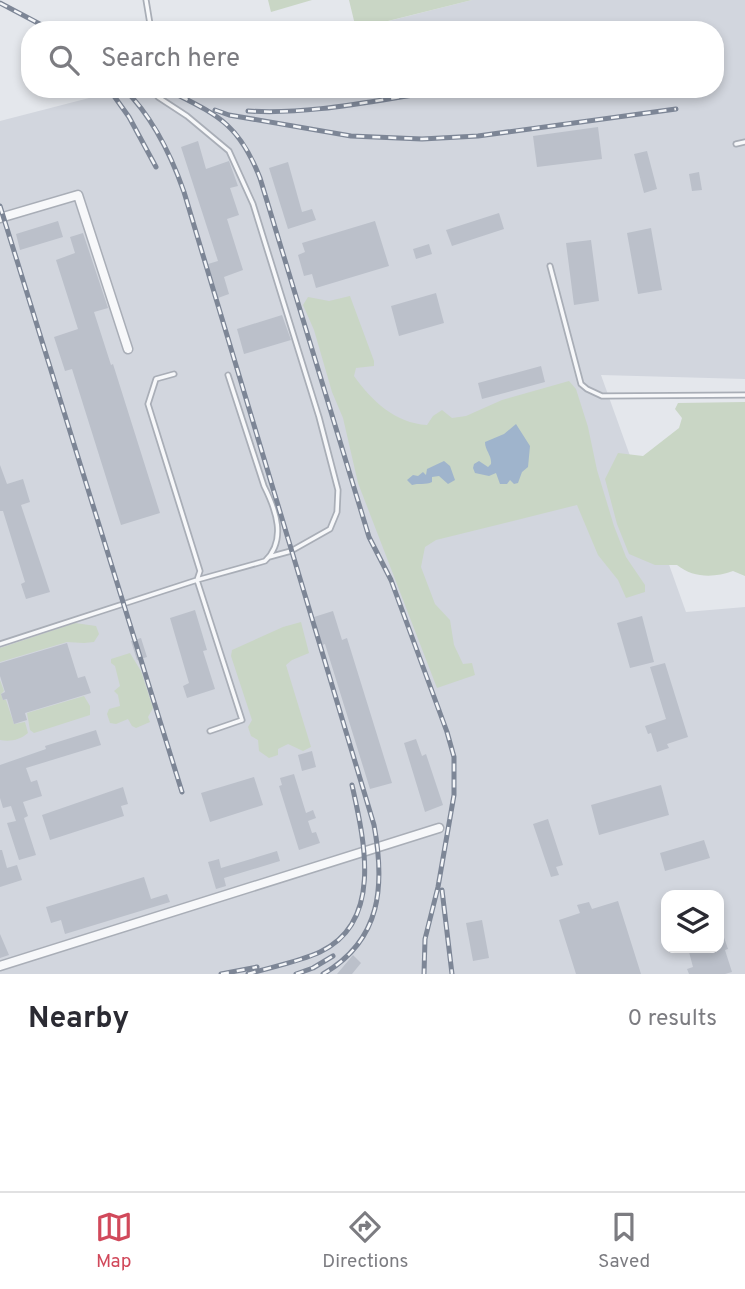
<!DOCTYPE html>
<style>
:root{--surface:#fff;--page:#f7f7f7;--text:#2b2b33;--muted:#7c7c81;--line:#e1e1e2;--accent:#d1495b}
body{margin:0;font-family:Overpass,sans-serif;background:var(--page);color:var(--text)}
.controls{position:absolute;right:21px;bottom:21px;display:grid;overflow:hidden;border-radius:14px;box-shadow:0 4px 10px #0003}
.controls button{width:63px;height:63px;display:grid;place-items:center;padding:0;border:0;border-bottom:2px solid var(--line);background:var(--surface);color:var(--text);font:35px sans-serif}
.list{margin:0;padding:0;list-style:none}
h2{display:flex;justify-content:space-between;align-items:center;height:91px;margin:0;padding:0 28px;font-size:30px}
h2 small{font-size:23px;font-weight:400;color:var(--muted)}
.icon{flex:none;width:38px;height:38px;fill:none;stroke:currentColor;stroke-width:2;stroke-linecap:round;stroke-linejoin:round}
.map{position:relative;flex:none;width:745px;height:974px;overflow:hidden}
.search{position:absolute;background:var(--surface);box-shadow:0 4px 10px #0003;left:21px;right:21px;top:21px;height:77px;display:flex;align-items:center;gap:18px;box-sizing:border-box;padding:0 24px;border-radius:28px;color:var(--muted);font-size:26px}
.sheet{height:217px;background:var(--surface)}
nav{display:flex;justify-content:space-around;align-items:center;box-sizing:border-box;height:98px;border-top:2px solid var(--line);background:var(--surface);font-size:19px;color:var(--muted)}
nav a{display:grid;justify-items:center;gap:4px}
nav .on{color:var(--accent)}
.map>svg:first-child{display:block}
.built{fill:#d2d6de;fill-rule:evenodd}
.green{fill:#c9d6c5}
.water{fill:#9fb4cc}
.building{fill:#bbc0ca}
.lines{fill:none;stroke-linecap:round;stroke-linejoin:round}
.service-casing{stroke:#a9aeb7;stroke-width:7}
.minor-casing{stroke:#a9aeb7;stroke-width:11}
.service{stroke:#f7f8fa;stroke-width:3.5}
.minor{stroke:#f7f8fa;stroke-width:8}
.rail-casing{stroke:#7d8696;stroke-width:5}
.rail{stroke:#f4f6f9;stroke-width:2.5;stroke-dasharray:8;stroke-linecap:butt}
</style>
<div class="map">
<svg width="745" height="974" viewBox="0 0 745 974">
<rect width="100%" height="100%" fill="#e4e7ec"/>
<!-- built -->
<path class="built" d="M472,0H745V379L601,375L686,612L745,607V974H0V121L124,89H715V30H353ZM666,895H719V948H666Z"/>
<!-- green -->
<path class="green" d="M268,0H312L271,12Z
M349,0H472L356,29Z
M350,296L374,361V366L356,368L354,376C372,401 395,423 427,425L433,416L442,410L452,418L466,416L502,400L569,381L576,389L588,427L597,470L614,526L626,557L645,585V592L626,598L618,580L598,555L577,505L436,540L425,547L421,567L435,604L450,620L454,645L463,664L472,663L475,675L437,688L358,483L343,418L332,392L314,330L303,305L308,297L329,301Z
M745,402V576L733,571C714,578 693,578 677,565H655L629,554L617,524L605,479L618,453L643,456L679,428L682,418L675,409L678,403Z
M301,622L309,653L292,660L286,665L311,747L303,751L288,744L278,749V755L269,758L259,751L258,740L251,736L248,727L252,720L231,656L232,650L283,627Z
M75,623L96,626L99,634L94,642L84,643L67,642L0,662V648Z
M130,653L141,671L153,708L148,717L150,722L136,728L132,726L128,719L116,724L110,723L107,714L109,709L120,706L118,695L114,691L120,686L115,666L111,663V659Z
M0,680L4,691L1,694L3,700H6L14,724L25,722L28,733C20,740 10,742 0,740Z
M84,696L90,706V715L34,733L30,730L27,713Z"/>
<!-- water -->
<path class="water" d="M516,424L530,446L528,467L522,472L518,483L514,484L510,480L507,484H500L496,473L489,476L475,473L473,468L474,464L479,461L488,467L491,464C492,455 485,451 485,442L504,434Z
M444,461L450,466L455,480L448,484L439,476L432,477V482C426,485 418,483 412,485L407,480L413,475L418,476L423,472L426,475L427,469Z"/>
<!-- building -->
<path class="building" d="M598,127L602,159L537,167L533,136Z
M198,141L206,169L229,161L238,186L230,188L239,215L227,219L243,270L224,277L229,294L218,298L208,264L218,261L181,147Z
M647,151L657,189L644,193L634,154Z
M288,162L302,212L312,209L316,220L288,229L269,168Z
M699,172L702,190L692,191L689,174Z
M499,213L504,229L452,246L446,230Z
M58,221L63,237L20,250L16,234Z
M375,221L389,266L316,288L312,274L304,276L298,255L305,252L302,243Z
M651,228L662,290L638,294L627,233Z
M83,233L108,308L94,312L111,365L113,364L160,513L121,525L72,369L65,371L54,337L78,329L56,260L75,253L70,237Z
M591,240L599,301L574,305L566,243Z
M429,244L432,254L416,259L413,249Z
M436,293L444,323L399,336L391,306Z
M282,315L291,340L244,354L237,329Z
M541,366L545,382L482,399L478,383Z
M0,465L7,484L23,479L30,502L21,505L50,592L26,599L21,584L25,582L3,511H0Z
M195,610L207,650L203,651L215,689L187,698L183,686L189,683L170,618Z
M333,611L342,640L347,638L392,783L370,789L325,644L322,645L314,617Z
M642,616L654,662L630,668L617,623Z
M141,638L147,657L137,660L131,641Z
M67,643L78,678L85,676L91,693L25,713L27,720L14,724L7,699L3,700L1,694L5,692L0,676V663Z
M665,663L688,737L667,744L669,748L657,752L651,733L648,734L645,726L666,719L650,667Z
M96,730L101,745L26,768L31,782L37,780L42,796L23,802L28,816L24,818L36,855L19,860L7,823L16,821L11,806L3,808L0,798V765L46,749L45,746Z
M416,739L422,756L426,754L443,805L425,812L404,743Z
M312,751L316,767L302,771L298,755Z
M294,774L306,813L313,810L316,818L308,821L312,833L316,832L320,843L299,850L279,786L282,785L280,778Z
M254,777L263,805L210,822L201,793Z
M661,785L669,815L599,835L591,805Z
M123,787L128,804L121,806L124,816L50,840L42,815Z
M548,819L563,865L556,867L559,875L551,877L533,824Z
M704,840L710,858L665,871L660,853Z
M0,850H2L7,868L17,865L22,880L0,887Z
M277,851L280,861L224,878L226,886L216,889L208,862L219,859L221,868Z
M144,877L151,899L167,894L170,902L65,934L61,920L51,923L46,907Z
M618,901L641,974H576L559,920L580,913L577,905L589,902L592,909Z
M482,920L489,958L473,961L466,923Z
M719,923L728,949L725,950L732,972L725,974H689L687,969L693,967L689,952L697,948H719Z
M0,934L9,955L0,958Z
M353,955L361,963L352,974H337Z"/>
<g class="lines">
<defs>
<path id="service" d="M146,0L151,30
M152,89L158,97L187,116L229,151L253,204L319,417L338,490L337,512L330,529L291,551L269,557
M736,144L745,142
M550,266L581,384L587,389L602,396L745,395
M174,374L156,379L148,404L200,571L197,580L265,561C287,540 276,510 264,486L228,375
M0,644L197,580L242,720L210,731"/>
<path id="minor" d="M0,218L78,195L128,349
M0,966L439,828"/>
</defs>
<!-- service casing -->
<use href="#service" class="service-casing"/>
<!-- minor casing -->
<use href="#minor" class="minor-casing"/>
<!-- service -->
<use href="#service" class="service"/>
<!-- minor -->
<use href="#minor" class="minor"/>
<defs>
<path id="rail" d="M0,3L51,30
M109,89L129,117L156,167
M124,89C153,117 171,155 184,192L374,825C385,885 382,940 323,974
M166,89C217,115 238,122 260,178L369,537L391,580L447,732L454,757V795L438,887L425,939L424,974
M215,110L229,115L351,136L422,139L478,136L676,109
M248,111C311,115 376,100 439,91
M0,206L182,792
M442,890L452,974
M221,974L257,967
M248,974C271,967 298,962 320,952C384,922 364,839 352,785
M296,974L313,968L333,956"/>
</defs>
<!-- rail casing -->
<use href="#rail" class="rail-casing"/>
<!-- rail -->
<use href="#rail" class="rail"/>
</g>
</svg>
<div class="controls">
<button><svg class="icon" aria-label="layers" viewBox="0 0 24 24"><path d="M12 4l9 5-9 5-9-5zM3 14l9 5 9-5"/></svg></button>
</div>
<div class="search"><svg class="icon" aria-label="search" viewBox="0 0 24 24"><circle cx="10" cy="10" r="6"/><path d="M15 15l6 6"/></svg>Search here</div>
</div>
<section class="sheet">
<h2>Nearby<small>0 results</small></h2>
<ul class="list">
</ul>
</section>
<nav>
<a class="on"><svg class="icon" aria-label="map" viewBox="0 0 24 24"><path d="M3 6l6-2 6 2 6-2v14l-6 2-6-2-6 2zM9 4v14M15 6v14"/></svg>Map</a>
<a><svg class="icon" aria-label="directions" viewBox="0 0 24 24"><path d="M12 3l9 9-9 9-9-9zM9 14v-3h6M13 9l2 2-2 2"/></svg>Directions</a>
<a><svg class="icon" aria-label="saved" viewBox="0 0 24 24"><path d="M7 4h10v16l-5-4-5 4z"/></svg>Saved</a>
</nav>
